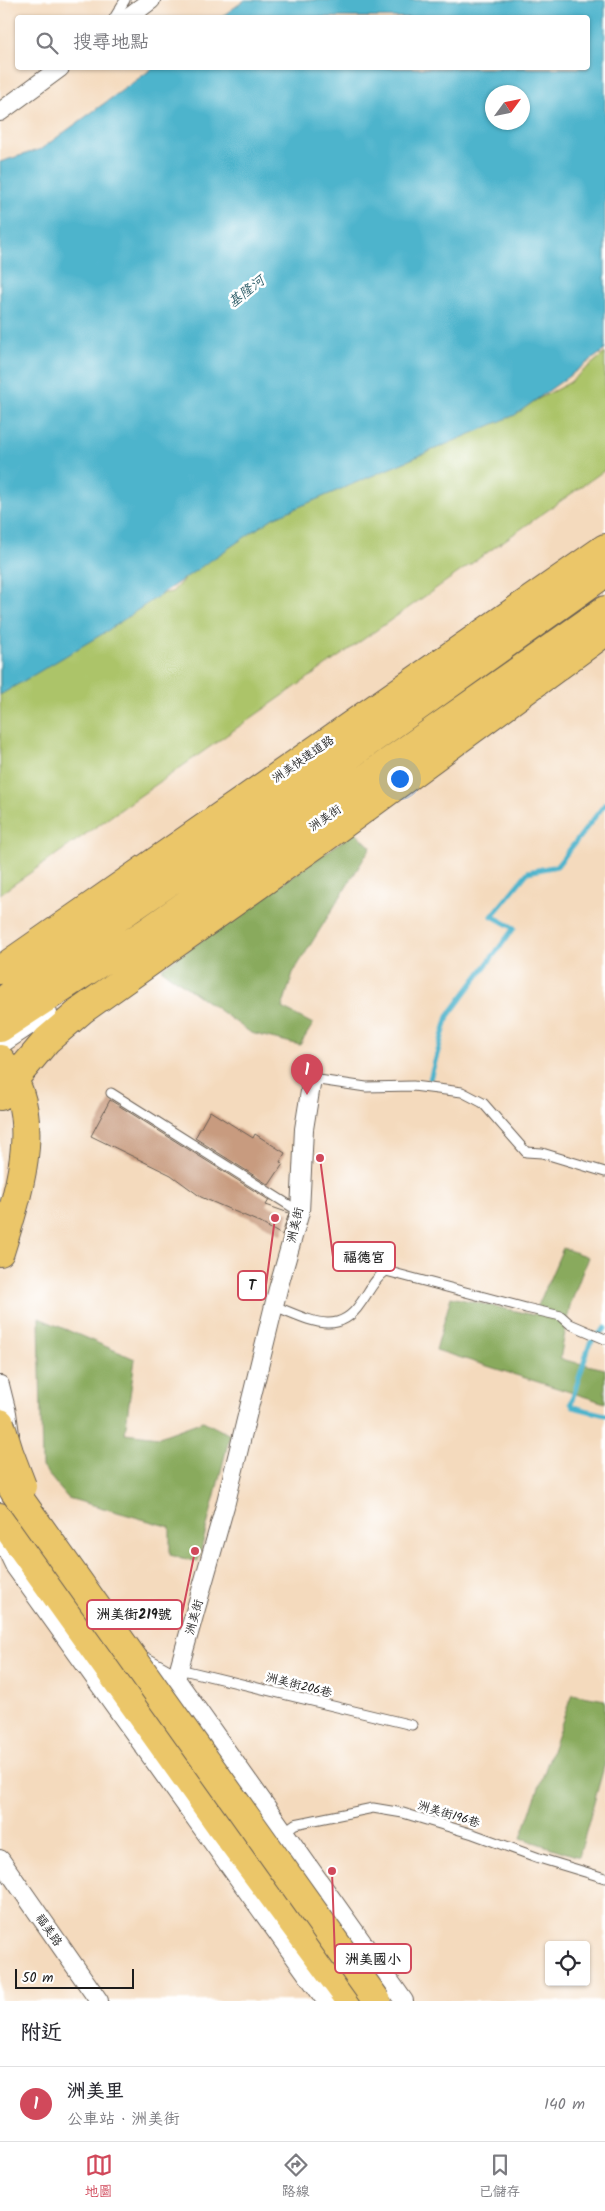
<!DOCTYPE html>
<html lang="zh-TW">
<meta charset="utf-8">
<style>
:root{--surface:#fff;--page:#f7f7f7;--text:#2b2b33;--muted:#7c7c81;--line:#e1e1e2;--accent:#d1495b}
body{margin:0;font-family:Kalam,"LXGW WenKai TC",sans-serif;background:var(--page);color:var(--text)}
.controls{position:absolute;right:15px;bottom:15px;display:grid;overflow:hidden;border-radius:5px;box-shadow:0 1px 4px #0004}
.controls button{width:45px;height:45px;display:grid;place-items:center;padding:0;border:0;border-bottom:1px solid var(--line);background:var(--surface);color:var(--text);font:25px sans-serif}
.compass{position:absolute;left:485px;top:85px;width:45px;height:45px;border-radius:50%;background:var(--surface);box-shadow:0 1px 4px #0004;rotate:57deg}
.scale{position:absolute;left:15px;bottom:12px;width:119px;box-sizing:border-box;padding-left:5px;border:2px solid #1c1c1c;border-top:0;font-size:14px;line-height:18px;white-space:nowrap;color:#1c1c1c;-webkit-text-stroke:4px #fff;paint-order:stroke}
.you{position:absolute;left:399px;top:778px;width:18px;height:18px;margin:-12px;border:4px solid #fff;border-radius:50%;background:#1a73e8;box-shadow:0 0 0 8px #1a73e833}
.badge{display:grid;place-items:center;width:32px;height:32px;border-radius:50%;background:var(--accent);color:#fff;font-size:16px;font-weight:700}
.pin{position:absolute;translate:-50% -41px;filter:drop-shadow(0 1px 2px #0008)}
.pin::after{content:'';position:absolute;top:26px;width:18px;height:15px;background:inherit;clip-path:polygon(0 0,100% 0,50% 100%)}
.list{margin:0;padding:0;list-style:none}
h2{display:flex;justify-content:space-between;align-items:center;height:65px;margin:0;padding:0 20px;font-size:21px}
h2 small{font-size:16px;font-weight:400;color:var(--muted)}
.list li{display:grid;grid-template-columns:32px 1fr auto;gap:15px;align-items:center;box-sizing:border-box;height:75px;padding:0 20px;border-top:1px solid var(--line)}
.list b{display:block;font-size:19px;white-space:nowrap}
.list p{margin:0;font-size:16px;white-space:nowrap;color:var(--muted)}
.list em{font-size:16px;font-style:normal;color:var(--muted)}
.icon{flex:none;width:28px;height:28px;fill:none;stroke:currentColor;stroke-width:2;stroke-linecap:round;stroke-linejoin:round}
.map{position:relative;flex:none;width:605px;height:2001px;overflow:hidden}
.search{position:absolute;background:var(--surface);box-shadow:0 1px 4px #0004;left:15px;right:15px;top:15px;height:55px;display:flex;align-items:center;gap:12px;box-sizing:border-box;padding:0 18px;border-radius:5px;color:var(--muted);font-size:19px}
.sheet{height:140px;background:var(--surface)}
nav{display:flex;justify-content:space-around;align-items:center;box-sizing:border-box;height:70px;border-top:1px solid var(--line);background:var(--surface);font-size:14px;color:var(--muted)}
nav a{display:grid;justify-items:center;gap:2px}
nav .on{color:var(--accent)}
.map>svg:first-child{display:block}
.green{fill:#acc469;stroke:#647042}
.forest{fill:#89aa5d;stroke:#52633c}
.water{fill:#4db4cc;stroke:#346874;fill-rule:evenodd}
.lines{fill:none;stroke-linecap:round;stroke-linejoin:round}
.stream{stroke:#4db4cc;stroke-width:5}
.building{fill:#c89b7f}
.service-casing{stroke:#685e54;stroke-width:11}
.minor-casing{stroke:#685e54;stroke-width:20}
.trunk-casing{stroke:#685e54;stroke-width:30}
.service{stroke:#fff;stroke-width:9}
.minor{stroke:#fff;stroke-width:18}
.trunk{stroke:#ebc669;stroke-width:28}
.trunk-bridge-casing{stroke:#685e54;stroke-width:30;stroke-linecap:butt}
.trunk-bridge{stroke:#ebc669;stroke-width:28}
.labels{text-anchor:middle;stroke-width:5;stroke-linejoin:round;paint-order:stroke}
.street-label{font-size:12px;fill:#1c1c1c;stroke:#fff}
.water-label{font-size:14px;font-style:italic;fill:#32606b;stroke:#fff}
.leader{fill:none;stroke:#d1495b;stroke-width:2}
.callout-dot{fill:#d1495b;stroke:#fff;stroke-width:2}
.callout{fill:#fff;stroke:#d1495b;stroke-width:2}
.callout-label{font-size:14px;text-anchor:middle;font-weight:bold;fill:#1c1c1c}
</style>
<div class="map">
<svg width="605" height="2001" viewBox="0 0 605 2001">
<rect width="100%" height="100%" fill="#fff"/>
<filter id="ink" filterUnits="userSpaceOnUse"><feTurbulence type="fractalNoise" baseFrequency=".02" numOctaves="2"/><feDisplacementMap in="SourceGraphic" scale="10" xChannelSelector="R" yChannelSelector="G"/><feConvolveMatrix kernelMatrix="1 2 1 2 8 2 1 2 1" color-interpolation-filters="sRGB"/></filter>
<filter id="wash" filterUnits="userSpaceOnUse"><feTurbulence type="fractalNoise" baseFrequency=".0096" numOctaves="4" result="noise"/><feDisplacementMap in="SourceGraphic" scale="20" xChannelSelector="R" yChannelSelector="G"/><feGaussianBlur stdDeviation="1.12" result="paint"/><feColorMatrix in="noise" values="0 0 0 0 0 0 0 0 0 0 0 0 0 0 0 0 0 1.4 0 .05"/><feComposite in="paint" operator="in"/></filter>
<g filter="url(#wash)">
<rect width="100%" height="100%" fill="#f4dabd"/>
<!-- green -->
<path class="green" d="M605,353V470L0,894V666L143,597L172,592L187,576L245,528L511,413L569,383Z"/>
<!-- forest -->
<path class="forest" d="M355,832L371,847L293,973L282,1008L313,1024L300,1045L251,1033L161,969Z
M563,1248L588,1257L570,1306L560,1359L605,1369V1403L436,1350L451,1297L534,1315Z
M39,1318L135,1359L125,1433L159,1437L203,1421L230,1435L198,1562L170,1555V1527L68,1498L42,1467Z
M572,1694L605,1700V1763L579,1857L521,1838Z"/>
<!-- water -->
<path class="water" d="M245,0H605V350L515,415L273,518L104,633L0,695V162L41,149L153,68H588V18L221,17ZM492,92H522V122H492Z"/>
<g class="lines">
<!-- stream -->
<path class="stream" d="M430,1079L448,1016L514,928L492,916L528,872L557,866L605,804
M605,1328L590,1343L571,1403L573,1407L605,1415"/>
</g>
<g id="blocks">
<!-- building -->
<path class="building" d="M110,1100L269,1200L266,1205L289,1213L282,1235L257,1221L201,1197L171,1175L91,1136Z
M210,1111L253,1138L255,1134L285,1153L280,1162L283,1164L269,1185L195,1138Z"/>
</g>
</g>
<g filter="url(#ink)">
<use href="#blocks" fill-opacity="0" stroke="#685e54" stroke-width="1"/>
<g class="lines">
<defs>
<path id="service" d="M114,18L125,0
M312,1079L366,1087L413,1086L462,1092L483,1103L526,1152L542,1153L605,1172
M111,1093L300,1212
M274,1306C305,1317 337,1339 360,1304C369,1292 374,1279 386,1271L526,1308L561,1316L570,1324L605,1339
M179,1669L412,1725
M284,1832L295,1824L373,1808L403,1813L473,1834L539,1858L605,1878"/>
<path id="minor" d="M127,18L151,0
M0,112L60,68
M0,1045L48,1013
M0,1385L7,1413L10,1434
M0,1536L15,1567L326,2001
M138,1658L176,1679L404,2001
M176,1679L225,1506L278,1289L300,1212L304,1129L312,1079
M0,1859L99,2001"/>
<path id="trunk" d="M0,970L605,548
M0,1007L8,997L65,954L259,820L605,573
M0,1028L147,932L605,610
M0,1059C47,1112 18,1194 0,1252
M0,1096L47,1040L82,1010L319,842L605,632
M0,1517L221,1826L351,2001"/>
</defs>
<!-- service casing -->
<use href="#service" class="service-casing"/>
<!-- minor casing -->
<use href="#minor" class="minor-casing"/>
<!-- trunk casing -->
<use href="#trunk" class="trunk-casing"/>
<!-- service -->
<use href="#service" class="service"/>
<!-- minor -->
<use href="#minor" class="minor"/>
<!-- trunk -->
<use href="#trunk" class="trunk"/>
<defs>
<path id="trunk-bridge" d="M0,1423L9,1452L22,1486
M0,1468L14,1491L377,2001"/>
</defs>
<!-- trunk-bridge casing -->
<use href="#trunk-bridge" class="trunk-bridge-casing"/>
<!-- trunk-bridge -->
<use href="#trunk-bridge" class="trunk-bridge"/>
</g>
</g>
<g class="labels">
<!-- street labels -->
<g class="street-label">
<text transform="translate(303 759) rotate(-35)" y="4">洲美快速道路</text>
<text transform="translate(325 818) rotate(-35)" y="4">洲美街</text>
<text transform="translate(295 1225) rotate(-77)" y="4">洲美街</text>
<text transform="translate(194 1617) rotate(-74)" y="4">洲美街</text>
<text transform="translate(299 1685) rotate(14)" y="4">洲美街206巷</text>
<text transform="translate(449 1814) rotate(17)" y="4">洲美街196巷</text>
<text transform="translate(49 1930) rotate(55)" y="4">福美路</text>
</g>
<!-- water labels -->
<g class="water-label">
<text transform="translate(246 291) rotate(-38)" y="5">基隆河</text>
</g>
</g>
<!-- callouts -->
<path class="leader" d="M320 1158L333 1257M275 1218L266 1285M195 1551L182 1614M332 1871L335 1959"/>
<g class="callout-dot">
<circle cx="320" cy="1158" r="5"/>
<circle cx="275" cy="1218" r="5"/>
<circle cx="195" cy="1551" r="5"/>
<circle cx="332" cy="1871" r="5"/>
</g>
<g class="callout">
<rect x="333" y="1242" width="62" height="29" rx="5"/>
<rect x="238" y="1271" width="28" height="29" rx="5"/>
<rect x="87" y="1600" width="95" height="29" rx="5"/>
<rect x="335" y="1944" width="76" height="29" rx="5"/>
</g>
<g class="callout-label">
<text x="364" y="1262">福德宮</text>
<text x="252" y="1290">T</text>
<text x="134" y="1619">洲美街219號</text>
<text x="373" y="1964">洲美國小</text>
</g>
</svg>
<div class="controls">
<button><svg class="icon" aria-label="locate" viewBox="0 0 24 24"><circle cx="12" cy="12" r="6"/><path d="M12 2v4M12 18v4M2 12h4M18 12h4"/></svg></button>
</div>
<svg class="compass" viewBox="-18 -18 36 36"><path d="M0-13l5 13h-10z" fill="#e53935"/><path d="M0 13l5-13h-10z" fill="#7c7c81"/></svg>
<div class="scale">50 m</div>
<div class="you"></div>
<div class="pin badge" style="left:307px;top:1095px">1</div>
<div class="search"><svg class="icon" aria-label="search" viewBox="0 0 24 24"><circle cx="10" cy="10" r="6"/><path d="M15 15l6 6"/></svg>搜尋地點</div>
</div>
<section class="sheet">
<h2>附近<small></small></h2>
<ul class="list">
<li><span class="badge">1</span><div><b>洲美里</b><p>公車站 · 洲美街</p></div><em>140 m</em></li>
</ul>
</section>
<nav>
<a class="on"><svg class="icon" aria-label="map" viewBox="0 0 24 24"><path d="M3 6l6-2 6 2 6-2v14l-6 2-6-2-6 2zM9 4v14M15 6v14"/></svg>地圖</a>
<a><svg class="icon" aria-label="directions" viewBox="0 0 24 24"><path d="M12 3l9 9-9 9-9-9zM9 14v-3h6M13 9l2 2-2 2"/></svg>路線</a>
<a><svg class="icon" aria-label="saved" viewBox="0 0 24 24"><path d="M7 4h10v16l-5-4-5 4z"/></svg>已儲存</a>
</nav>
